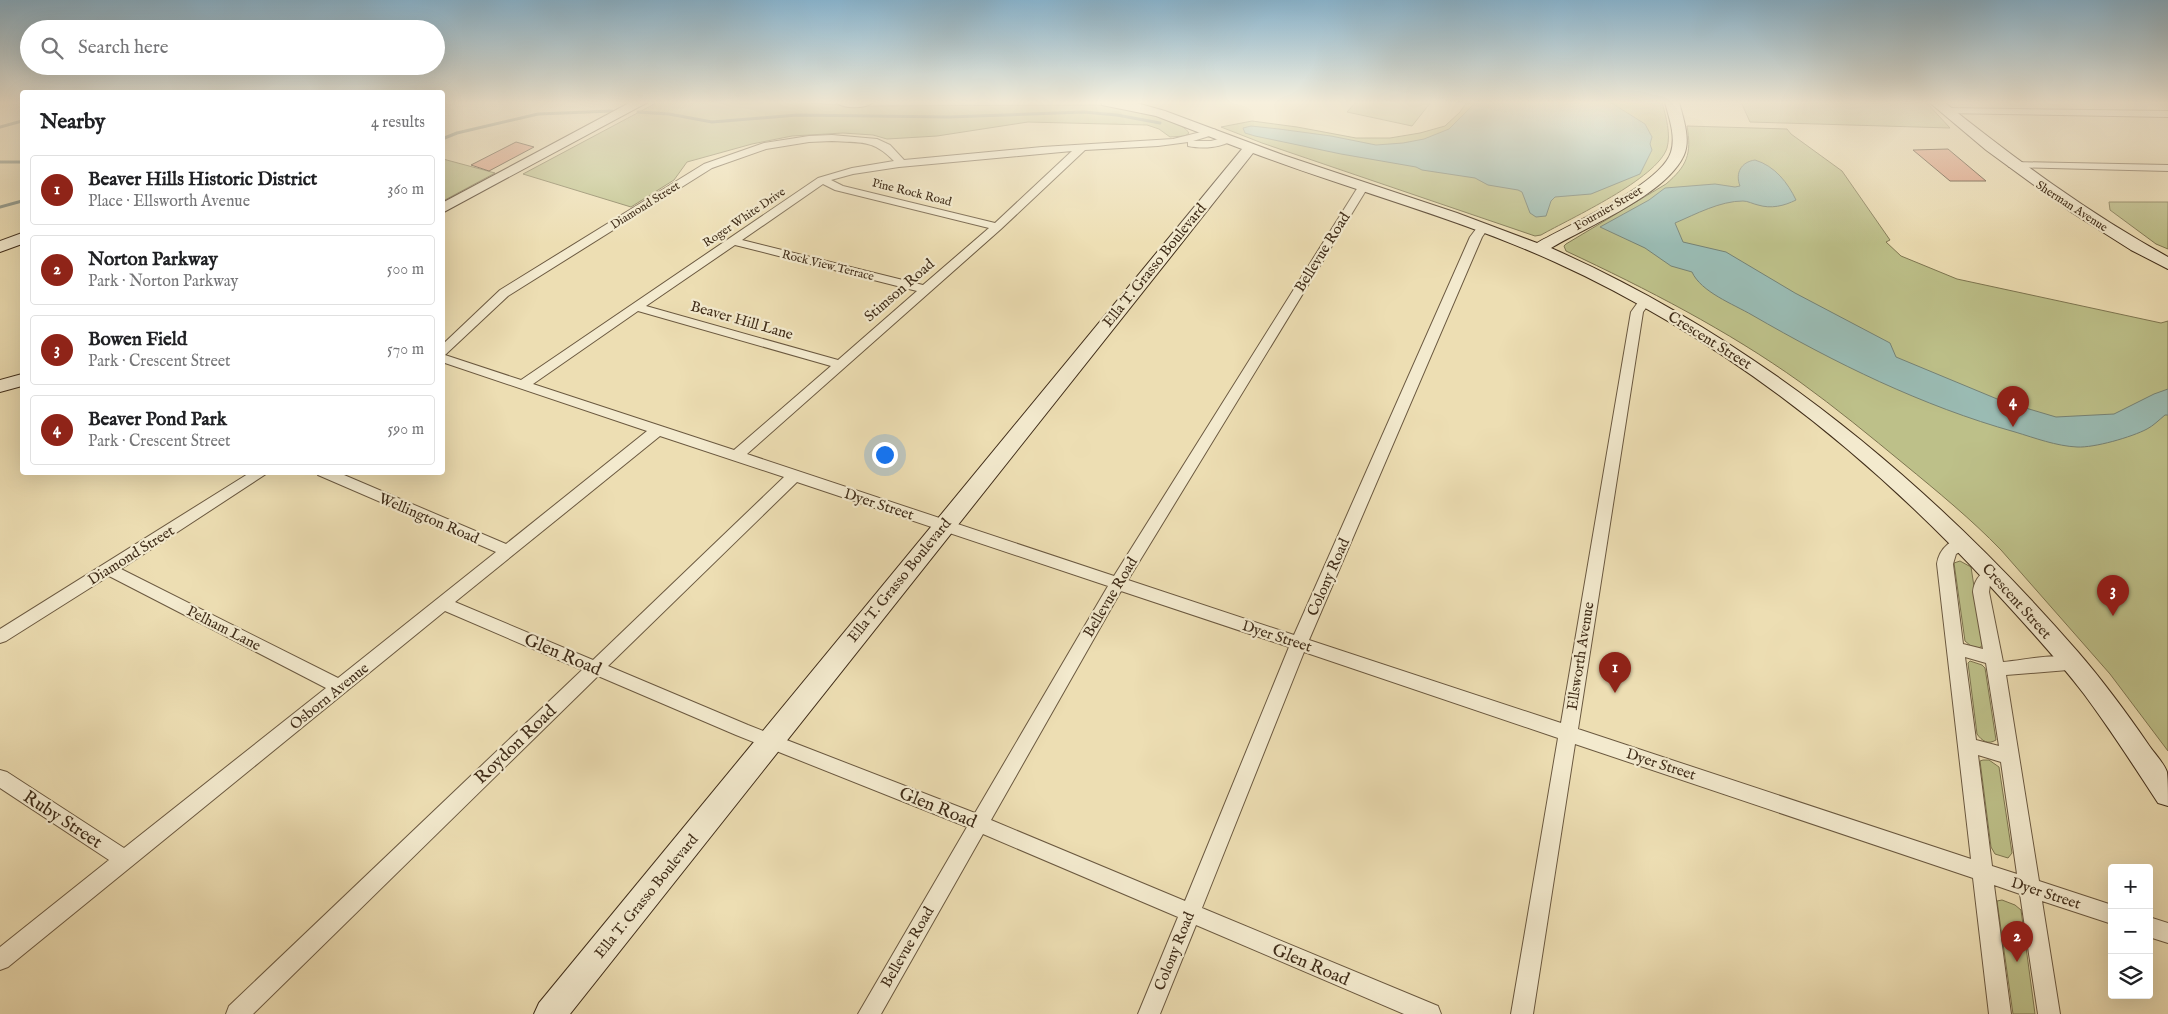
<!DOCTYPE html>
<meta charset="utf-8">
<style>
:root{--surface:#fff;--page:#f2f2f2;--text:#202124;--muted:#757577;--line:#e0e0e0;--accent:#8f2418}
body{margin:0;font-family:"IM FELL English",serif;background:var(--page);color:var(--text)}
.controls{position:absolute;right:15px;bottom:15px;display:grid;overflow:hidden;border-radius:5px;box-shadow:0 5px 20px #0002}
.controls button{width:45px;height:45px;display:grid;place-items:center;padding:0;border:0;border-bottom:1px solid var(--line);background:var(--surface);color:var(--text);font:25px sans-serif}
.you{position:absolute;left:884px;top:454px;width:18px;height:18px;margin:-12px;border:4px solid #fff;border-radius:50%;background:#1a73e8;box-shadow:0 0 0 8px #1a73e833}
.badge{display:grid;place-items:center;width:32px;height:32px;border-radius:50%;background:var(--accent);color:#fff;font-size:16px;font-weight:700}
.pin{position:absolute;translate:-50% -41px;filter:drop-shadow(0 1px 2px #0008)}
.pin::after{content:'';position:absolute;top:26px;width:18px;height:15px;background:inherit;clip-path:polygon(0 0,100% 0,50% 100%)}
.list{margin:0;padding:0;list-style:none}
h2{display:flex;justify-content:space-between;align-items:center;height:65px;margin:0;padding:0 20px;font-size:21px}
h2 small{font-size:16px;font-weight:400;color:var(--muted)}
.list li{display:grid;grid-template-columns:32px 1fr auto;gap:15px;align-items:center;box-sizing:border-box;height:70px;margin:0 10px 10px;padding:0 10px;border:1px solid var(--line);border-radius:5px}
.list b{display:block;font-size:19px;white-space:nowrap}
.list p{margin:0;font-size:16px;white-space:nowrap;color:var(--muted)}
.list em{font-size:16px;font-style:normal;color:var(--muted)}
.icon{flex:none;width:28px;height:28px;fill:none;stroke:currentColor;stroke-width:2;stroke-linecap:round;stroke-linejoin:round}
.map{position:relative;flex:none;width:2168px;height:1014px;overflow:hidden}
.search{position:absolute;background:var(--surface);box-shadow:0 5px 20px #0002;left:20px;top:20px;width:425px;height:55px;display:flex;align-items:center;gap:12px;box-sizing:border-box;padding:0 18px;border-radius:28px;color:var(--muted);font-size:19px}
.panel{position:absolute;background:var(--surface);box-shadow:0 5px 20px #0002;left:20px;top:90px;width:425px;height:385px;border-radius:5px}
.map>svg:first-child{display:block}
.green{fill:#bdc089;stroke:#7e7651}
.water{fill:#9abbb3;stroke:#768275}
.lines{fill:none;stroke-linecap:round;stroke-linejoin:round}
.stream{stroke:#768275;stroke-width:3}
.building{fill:#dc987b;stroke:#402d19}
.street-casing{stroke:#6b5940;stroke-width:2}
.secondary-casing{stroke:#402d19;stroke-width:2}
.street{fill:#f3eace;fill-rule:evenodd}
.secondary{fill:#f3eace;fill-rule:evenodd}
.labels{text-anchor:middle;stroke-width:4.5;stroke-linejoin:round;paint-order:stroke}
.far-street-label{font-size:12px;fill:#402d19;stroke:#f3eace}
.street-label{font-size:15px;fill:#402d19;stroke:#f3eace}
.near-street-label{font-size:18px;fill:#402d19;stroke:#f3eace}
</style>
<div class="map">
<svg width="2168" height="1014" viewBox="0 0 2168 1014">
<rect width="100%" height="100%" fill="#eddeb3"/>
<filter id="stains"><feTurbulence type="fractalNoise" baseFrequency=".004" numOctaves="4"/><feColorMatrix values="0 0 0 0 .2 0 0 0 0 .09 0 0 0 0 .02 0 0 0 .5 -.17"/></filter>
<radialGradient id="worn" r=".72"><stop offset=".6" stop-color="#630" stop-opacity="0"/><stop offset="1" stop-color="#630" stop-opacity=".3"/></radialGradient>
<!-- green -->
<path class="green" d="M658,102H797L855,106L1095,105C1115,106 1179,116 1189,133L1185,136L1170,137L1159,129L1147,125L1028,122L937,136L887,139L873,135L843,133L792,136L752,144L687,162L674,180L631,207L523,174Z
M1356,102H1431L1412,126L1347,112Z
M1467,102H1662C1666,117 1671,134 1667,148C1657,179 1571,218 1541,235L1535,236L1262,143L1221,127L1252,121L1297,127L1356,138H1390L1420,133L1445,126L1460,112Z
M1741,102H1926L1950,128L1750,122Z
M1687,126L1787,129L1791,134L1842,171L1890,240L1886,242L1901,256L1957,279L2161,323L2168,321V751L2110,674L2001,550C1971,519 1938,492 1904,464C1870,436 1836,408 1800,382C1727,330 1647,289 1566,251L1564,246L1566,244L1666,184C1687,166 1692,154 1687,126Z
M442,159H443L495,173L443,201Z
M2109,202H2168V249L2156,244L2110,210Z
M1960,561L1971,567L1983,645L1979,648L1971,646L1965,641L1954,563Z
M1970,661L1982,665L1985,668L1996,740C1988,745 1982,741 1977,734L1968,663Z
M1983,760H1989L1999,767L2012,853L2008,858L1995,854L1991,847L1980,761Z
M2002,900L2015,905L2021,910L2035,1014H2013L1997,901Z"/>
<!-- water -->
<path class="water" d="M1476,102H1610L1645,124L1652,137L1650,144L1652,150L1640,174L1591,194L1555,197L1551,201L1546,216L1536,217L1530,213L1522,192L1518,190L1488,185L1475,178L1422,170L1416,167L1341,154L1255,136L1245,133L1243,128L1251,126L1279,129L1331,136L1376,145L1403,143L1424,139L1449,129Z
M1755,160C1775,166 1788,183 1796,200C1784,206 1771,209 1758,205C1753,204 1748,201 1743,201C1720,201 1696,214 1675,223L1683,242L1726,252L1795,293L1890,343L1896,357L2002,401L2056,417L2114,414L2154,394L2168,389V415H2165C2159,420 2153,426 2147,429C2132,437 2094,448 2077,447C2056,446 2035,438 2015,432C1922,406 1835,363 1752,315C1733,304 1701,292 1692,272L1671,266L1645,248L1600,227L1649,200L1665,188L1715,184L1735,187L1740,186C1735,173 1741,162 1755,160Z"/>
<g class="lines">
<!-- stream -->
<path class="stream" d="M638,112L669,114L712,122L797,115L949,117L1084,112L1117,115L1160,123
M0,127L22,121
M442,139L457,133L538,114L612,111
M0,162H22
M0,207L22,201"/>
</g>
<!-- building -->
<path class="building" d="M516,142L534,147L489,171L471,165Z
M1948,149L1986,181H1950L1913,150Z"/>
<g class="lines">
<defs>
<path id="street" d="M1946,108L2168,111V117L1943,113L1941,111Z
M1213,129L1216,130V134L1193,141H1211L1229,136L1234,139C1223,148 1202,149 1188,146V142L1158,146L1085,150L1001,229L747,454L1114,576L1358,187L1359,185H1367L1368,187L1128,580L1294,635L1470,237L1479,225H1487L1489,227L1482,237L1309,640L1561,723L1631,312L1641,298H1649L1651,301L1643,312L1578,729L1971,859L1937,564C1939,549 1953,535 1969,539L1972,543L1969,547L1956,554L1953,564L1963,644L1983,649L1973,592C1974,579 1984,566 1999,570L2001,574L1990,585L1989,592L2003,662C2027,660 2057,652 2080,659L2083,664L2080,669L2006,675L2039,881L2112,905V924L2042,901L2060,1014H2038L2020,894L1994,885L2011,1014H1989L1973,878L1575,744L1533,1014H1511L1558,738L1304,652L1202,908L1438,1006L1441,1014H1404L1196,925L1160,1014H1138L1178,917L983,834L881,1014H858L967,827L736,735L598,676L253,1014H226L229,1006L582,670L445,611L8,967L0,970V947L109,860L0,788V770L7,772L124,848L326,688L109,576L6,641L0,643V629L251,472H269L121,569L338,678L496,552L318,475L316,472H337L506,544L647,431L442,362V345L500,290L704,164L764,143L809,136L832,135L877,139L890,145L904,160L1042,147L1173,139ZM832,141C861,143 873,139 894,161L852,168L818,178L521,380L445,355L508,296L712,168L766,149L809,142ZM1072,151L995,223L843,186L831,180L853,174L899,167ZM823,184L835,190L989,228L923,285L742,240ZM735,245L917,291L838,360L646,306ZM638,311L831,366L734,450L533,384ZM660,436L784,477L593,660L455,602ZM797,482L1108,586L975,813L748,725L608,666ZM1121,591L1289,647L1185,901L991,820ZM1965,657L1986,663L1999,746L1976,740ZM1978,755L2001,762L2017,874L1992,866Z
M2013,162L2168,165V171L2009,167L2008,165Z
M2149,917L2168,923V943L2149,937Z"/>
<path id="secondary" d="M631,102H648L442,213V203Z
M836,102H873C866,109 843,109 836,102Z
M1101,102H1133L1165,111L1283,155L1457,213L1537,243C1568,225 1661,185 1671,152C1676,136 1669,118 1665,102H1679C1683,118 1691,139 1684,155C1666,195 1588,226 1551,248C1757,339 1931,483 2078,652C2103,681 2126,712 2148,744C2154,753 2164,763 2167,772C2168,781 2168,797 2168,806L2158,803C2134,766 2110,729 2084,694C2055,656 2022,621 1990,586C1866,452 1722,338 1555,262C1458,218 1353,191 1253,153L570,1014H534L539,1003L1242,149L1156,116L1102,105Z
M1929,102H1944C2015,159 2088,213 2168,257V269L2131,250L2071,212L1986,150Z
M22,233V244L0,252V241Z
M22,374V386L0,392V380Z"/>
</defs>
<!-- street casing -->
<use href="#street" class="street-casing"/>
<!-- secondary casing -->
<use href="#secondary" class="secondary-casing"/>
<!-- street -->
<use href="#street" class="street"/>
<!-- secondary -->
<use href="#secondary" class="secondary"/>
</g>
<!-- sky -->
<linearGradient id="sky" x2="0" y2="1"><stop stop-color="#89b7d3"/><stop offset="0.42" stop-color="#f7f0dd"/><stop offset="1" stop-color="#f7f0dd" stop-opacity="0"/></linearGradient>
<rect width="2168" height="244" fill="url(#sky)"/>
<g class="labels">
<!-- far-street labels -->
<g class="far-street-label">
<text transform="translate(912 192) rotate(14)" y="4">Pine Rock Road</text>
<text transform="translate(645 205) rotate(-32)" y="4">Diamond Street</text>
<text transform="translate(2072 206) rotate(33)" y="4">Sherman Avenue</text>
<text transform="translate(1608 208) rotate(-30)" y="4">Fournier Street</text>
<text transform="translate(744 217) rotate(-34)" y="4">Roger White Drive</text>
<text transform="translate(828 265) rotate(14)" y="4">Rock View Terrace</text>
</g>
<!-- street labels -->
<g class="street-label">
<text transform="translate(1322 252) rotate(-58)" y="5">Bellevue Road</text>
<text transform="translate(1154 265) rotate(-51)" y="5">Ella T. Grasso Boulevard</text>
<text transform="translate(899 290) rotate(-41)" y="5">Stimson Road</text>
<text transform="translate(742 320) rotate(16)" y="5">Beaver Hill Lane</text>
<text transform="translate(1710 340) rotate(32)" y="5">Crescent Street</text>
<text transform="translate(879 504) rotate(18)" y="5">Dyer Street</text>
<text transform="translate(429 518) rotate(23)" y="5">Wellington Road</text>
<text transform="translate(131 555) rotate(-32)" y="5">Diamond Street</text>
<text transform="translate(1328 577) rotate(-66)" y="5">Colony Road</text>
<text transform="translate(899 580) rotate(-51)" y="5">Ella T. Grasso Boulevard</text>
<text transform="translate(1110 597) rotate(-59)" y="5">Bellevue Road</text>
<text transform="translate(2017 601) rotate(48)" y="5">Crescent Street</text>
<text transform="translate(224 628) rotate(27)" y="5">Pelham Lane</text>
<text transform="translate(1277 636) rotate(18)" y="5">Dyer Street</text>
<text transform="translate(1580 656) rotate(-81)" y="5">Ellsworth Avenue</text>
<text transform="translate(329 696) rotate(-39)" y="5">Osborn Avenue</text>
<text transform="translate(1661 764) rotate(18)" y="5">Dyer Street</text>
<text transform="translate(2046 893) rotate(18)" y="5">Dyer Street</text>
<text transform="translate(646 896) rotate(-51)" y="5">Ella T. Grasso Boulevard</text>
<text transform="translate(907 947) rotate(-60)" y="5">Bellevue Road</text>
<text transform="translate(1174 951) rotate(-68)" y="5">Colony Road</text>
</g>
<!-- near-street labels -->
<g class="near-street-label">
<text transform="translate(563 654) rotate(23)" y="6">Glen Road</text>
<text transform="translate(515 744) rotate(-44)" y="6">Roydon Road</text>
<text transform="translate(938 807) rotate(22)" y="6">Glen Road</text>
<text transform="translate(63 819) rotate(33)" y="6">Ruby Street</text>
<text transform="translate(1311 964) rotate(23)" y="6">Glen Road</text>
</g>
</g>
<rect width="100%" height="100%" filter="url(#stains)"/>
<rect width="100%" height="100%" fill="url(#worn)"/>
</svg>
<div class="controls">
<button>+</button>
<button>−</button>
<button><svg class="icon" aria-label="layers" viewBox="0 0 24 24"><path d="M12 4l9 5-9 5-9-5zM3 14l9 5 9-5"/></svg></button>
</div>
<div class="you"></div>
<div class="pin badge" style="left:1615px;top:693px">1</div>
<div class="pin badge" style="left:2017px;top:962px">2</div>
<div class="pin badge" style="left:2113px;top:616px">3</div>
<div class="pin badge" style="left:2013px;top:427px">4</div>
<div class="search"><svg class="icon" aria-label="search" viewBox="0 0 24 24"><circle cx="10" cy="10" r="6"/><path d="M15 15l6 6"/></svg>Search here</div>
<section class="panel">
<h2>Nearby<small>4 results</small></h2>
<ul class="list">
<li><span class="badge">1</span><div><b>Beaver Hills Historic District</b><p>Place · Ellsworth Avenue</p></div><em>360 m</em></li>
<li><span class="badge">2</span><div><b>Norton Parkway</b><p>Park · Norton Parkway</p></div><em>500 m</em></li>
<li><span class="badge">3</span><div><b>Bowen Field</b><p>Park · Crescent Street</p></div><em>570 m</em></li>
<li><span class="badge">4</span><div><b>Beaver Pond Park</b><p>Park · Crescent Street</p></div><em>590 m</em></li>
</ul>
</section>
</div>
